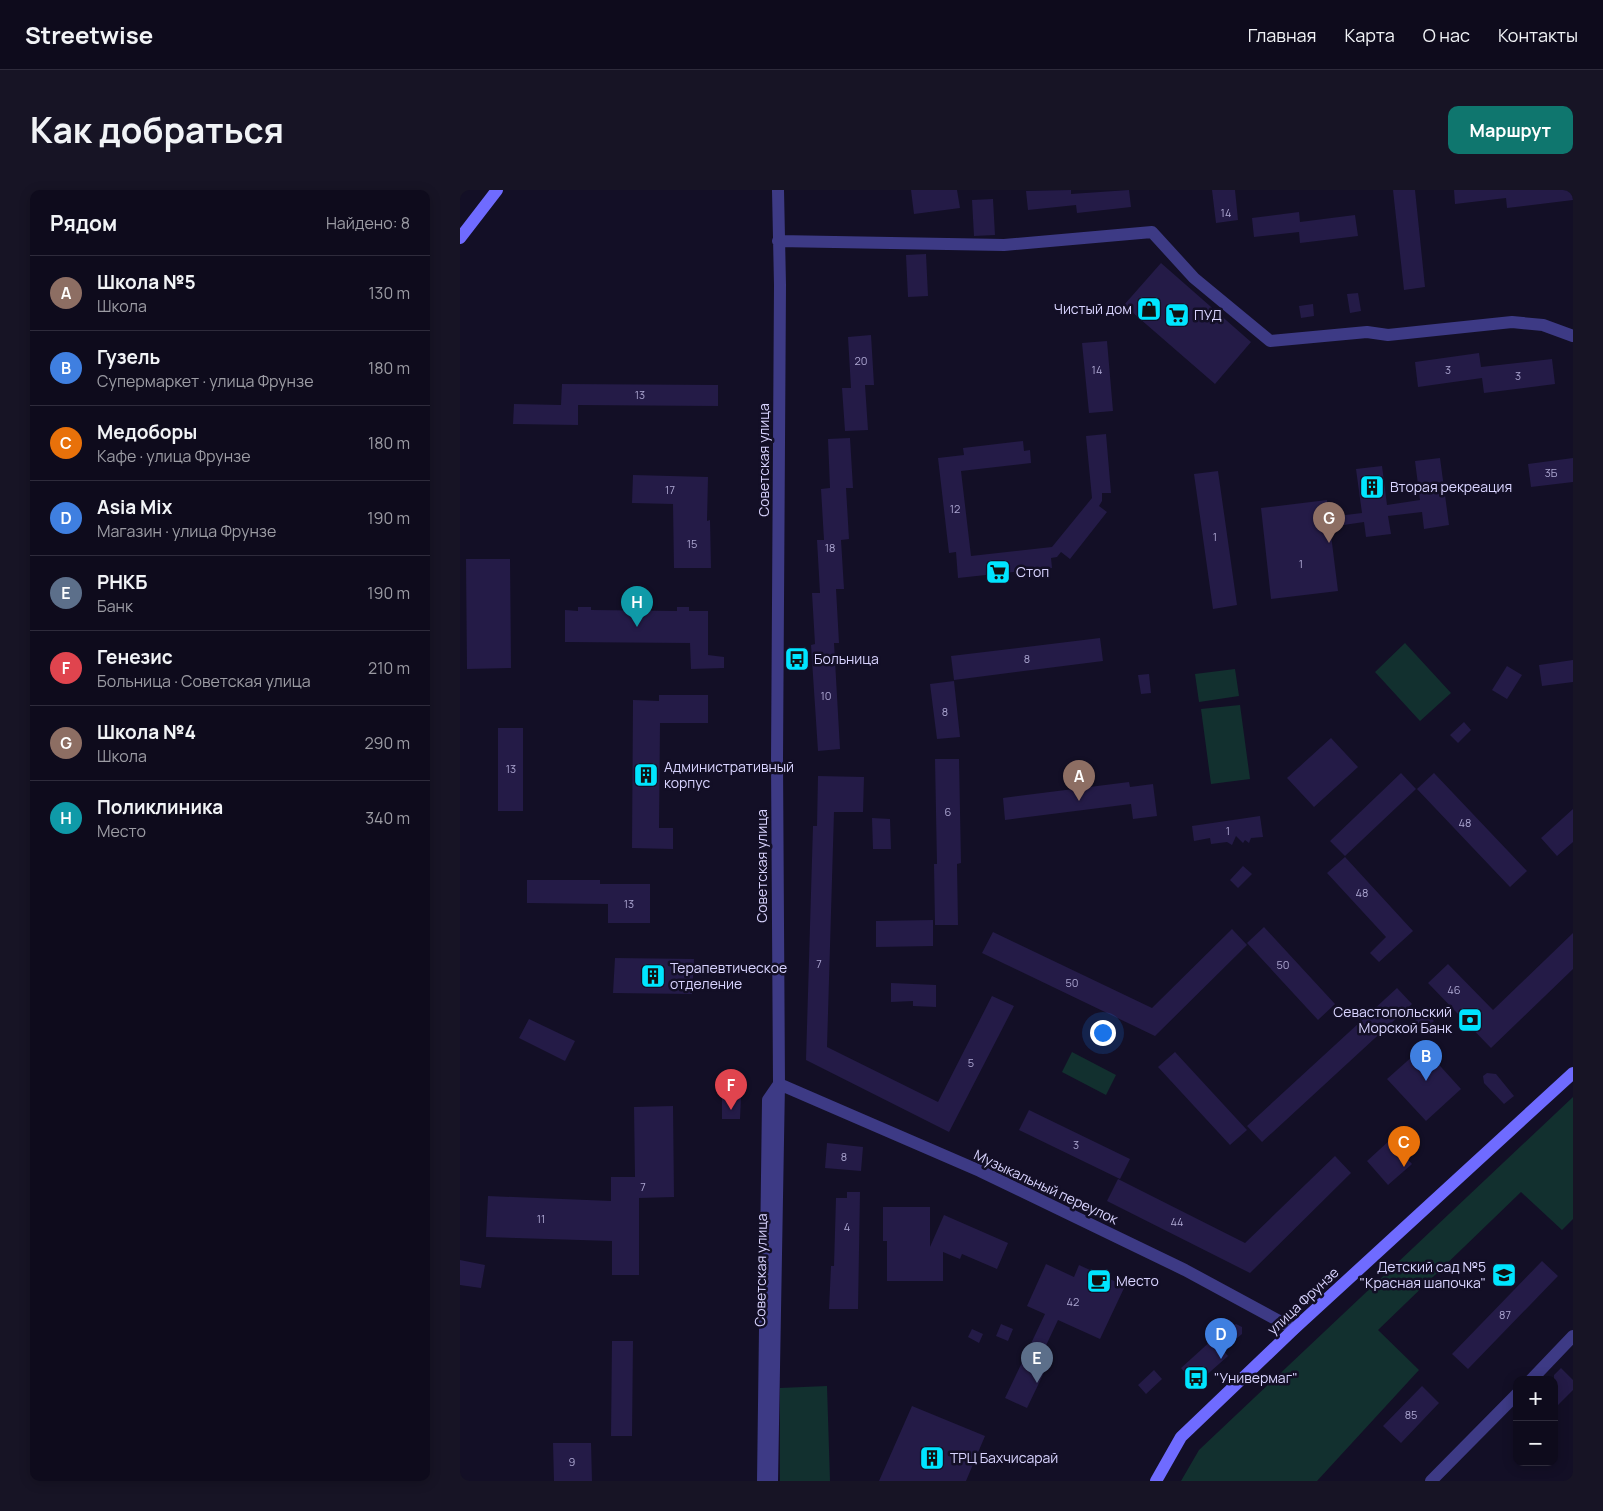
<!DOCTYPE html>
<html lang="ru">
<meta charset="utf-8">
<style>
:root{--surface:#0e0b1c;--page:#171425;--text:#f1f3f6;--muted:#9b9ba3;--line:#2e2b3b;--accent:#0f766e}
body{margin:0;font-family:Manrope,sans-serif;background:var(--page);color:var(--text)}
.controls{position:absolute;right:15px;bottom:15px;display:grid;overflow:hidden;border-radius:10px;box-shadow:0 2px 12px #0003}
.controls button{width:45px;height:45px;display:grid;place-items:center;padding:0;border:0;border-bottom:1px solid var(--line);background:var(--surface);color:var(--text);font:25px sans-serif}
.you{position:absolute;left:642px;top:842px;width:18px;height:18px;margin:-12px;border:4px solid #fff;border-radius:50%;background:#1a73e8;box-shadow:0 0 0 8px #1a73e833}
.badge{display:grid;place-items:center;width:32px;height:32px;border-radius:50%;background:var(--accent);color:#fff;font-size:16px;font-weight:700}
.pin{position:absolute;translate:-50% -41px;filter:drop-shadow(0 1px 2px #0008)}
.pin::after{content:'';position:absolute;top:26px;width:18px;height:15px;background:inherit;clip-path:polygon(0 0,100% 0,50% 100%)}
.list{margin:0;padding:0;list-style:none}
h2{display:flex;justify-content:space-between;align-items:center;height:65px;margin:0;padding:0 20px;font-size:21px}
h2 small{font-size:16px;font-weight:400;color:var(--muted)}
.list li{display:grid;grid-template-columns:32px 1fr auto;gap:15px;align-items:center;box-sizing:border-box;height:75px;padding:0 20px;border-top:1px solid var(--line)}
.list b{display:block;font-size:19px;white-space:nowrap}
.list p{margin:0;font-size:16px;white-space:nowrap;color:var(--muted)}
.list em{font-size:16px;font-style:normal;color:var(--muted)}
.map{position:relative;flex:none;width:1113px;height:1291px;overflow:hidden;border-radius:10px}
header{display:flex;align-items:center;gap:30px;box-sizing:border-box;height:70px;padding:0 25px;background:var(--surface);border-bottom:1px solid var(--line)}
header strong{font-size:24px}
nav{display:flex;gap:28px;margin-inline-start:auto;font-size:18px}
.intro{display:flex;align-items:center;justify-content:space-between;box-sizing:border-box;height:120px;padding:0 30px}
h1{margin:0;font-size:35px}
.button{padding:12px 22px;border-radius:10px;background:var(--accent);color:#fff;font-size:18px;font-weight:700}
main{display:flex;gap:30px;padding:0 30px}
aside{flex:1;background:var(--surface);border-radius:10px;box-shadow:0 2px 12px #0003}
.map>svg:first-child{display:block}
.green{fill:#12302f}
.building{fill:#241b47}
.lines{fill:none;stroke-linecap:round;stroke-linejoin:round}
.street{stroke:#3d3a85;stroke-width:12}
.secondary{stroke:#6f6bff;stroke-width:12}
.labels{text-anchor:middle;stroke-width:5;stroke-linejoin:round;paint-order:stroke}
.number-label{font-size:11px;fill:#aca6d1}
.poi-label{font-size:14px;fill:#d9d4ff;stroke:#130f26;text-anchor:start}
.street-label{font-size:14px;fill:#d9d4ff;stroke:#130f26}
</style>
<header>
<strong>Streetwise</strong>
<nav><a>Главная</a><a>Карта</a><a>О нас</a><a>Контакты</a></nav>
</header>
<div class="intro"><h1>Как добраться</h1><a class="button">Маршрут</a></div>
<main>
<aside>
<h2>Рядом<small>Найдено: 8</small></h2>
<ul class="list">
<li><span class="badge" style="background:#8d6e63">A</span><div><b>Школа №5</b><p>Школа</p></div><em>130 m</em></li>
<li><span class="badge" style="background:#3f7fe0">B</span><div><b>Гузель</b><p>Супермаркет · улица Фрунзе</p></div><em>180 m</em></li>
<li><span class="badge" style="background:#e8710a">C</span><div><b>Медоборы</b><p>Кафе · улица Фрунзе</p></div><em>180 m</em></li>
<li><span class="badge" style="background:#3f7fe0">D</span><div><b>Asia Mix</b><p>Магазин · улица Фрунзе</p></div><em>190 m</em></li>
<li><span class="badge" style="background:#5c6f8a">E</span><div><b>РНКБ</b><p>Банк</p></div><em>190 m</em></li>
<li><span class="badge" style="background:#e0444e">F</span><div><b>Генезис</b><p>Больница · Советская улица</p></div><em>210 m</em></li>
<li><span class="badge" style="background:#8d6e63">G</span><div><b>Школа №4</b><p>Школа</p></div><em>290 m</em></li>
<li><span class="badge" style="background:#0f9aa8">H</span><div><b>Поликлиника</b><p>Место</p></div><em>340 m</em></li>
</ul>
</aside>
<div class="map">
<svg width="1113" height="1291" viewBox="0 0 1113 1291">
<rect width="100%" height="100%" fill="#130f26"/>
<!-- green -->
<path class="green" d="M945,453L991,503L960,531L915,482Z
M775,479L779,506L739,512L735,484Z
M780,515L790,589L751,594L741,519Z
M612,862L656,885L646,905L602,882Z
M1113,907V1029L1102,1040L1061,1002L918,1140L959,1180L857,1291H721L739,1260Z
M367,1196L370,1291H320V1198Z"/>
<!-- building -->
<path class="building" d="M451,0H497L500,18L454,24Z
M611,0V4L669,0L671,17L617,23L616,15L568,20L566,1Z
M752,0H775L778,30L756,33Z
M933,0H955L965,97L944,100Z
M994,0H1113V10L1047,18L1046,8L995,14Z
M533,9L535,45L514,46L512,10Z
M839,22L840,32L895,25L898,46L840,53L839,42L794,47L792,28Z
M466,64L468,106L448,107L446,65Z
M701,73L791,152L755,194L664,115Z
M898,103L901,121L890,123L887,104Z
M853,114L854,126L841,128L839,116Z
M411,145L414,195H405L408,240L385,241L382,198H391L388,147Z
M647,151L653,221L629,223L622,153Z
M1019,163L1021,177L1092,169L1095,194L1024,203L1022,188L958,197L955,172Z
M102,194L258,195V216L118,215V235L53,234L54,214L101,215Z
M646,244L651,303H642V311L639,316L647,322L610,369L601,362L597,367L591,368L592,378L498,388L496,362L489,363L478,268L504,265L503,258L563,251L564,261L570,260L571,273L501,281L511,366L592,357L632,308L626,246Z
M390,248L393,298H386L389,349L381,350L384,399H376L379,453H374L380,559L358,561L351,455L355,454L352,403H360L357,350H364L361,299L370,298L368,249Z
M980,268L989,335L964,339L962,322L928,326L931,344L906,347L904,332L870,337L878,401L811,409L801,318L867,310L869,327L902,323L896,279L922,276L927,315L960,310L955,271Z
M1113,268V292L1071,297L1068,274Z
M758,281L777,415L753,419L734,284Z
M173,285L248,287L247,331L250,330L251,378H214L213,314L172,313Z
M6,369H50L51,478L7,479Z
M118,417H131V420L217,421V417H229V421H248V465L264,467V478L231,479L230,453L105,452V420L118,421Z
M640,448L643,471L494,490L491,466Z
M1113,470V492L1082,496L1079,475Z
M1047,476L1062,485L1047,509L1032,500Z
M689,484L691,503L681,504L678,485Z
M494,491L500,547L477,549L470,494Z
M199,505H248V533H200L199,638H213V659L172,658L173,510L199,511Z
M1004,532L1011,540L998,553L990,545Z
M38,538H63V621H38Z
M871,548L898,577L854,617L827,588Z
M475,569H499L501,673L497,674L498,735H475L474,674H477Z
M941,583L956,599L885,666L870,651Z
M974,583L1067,681L1050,697L957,599Z
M358,586L404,587L403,622H374L367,857L478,912L532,806L554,816L489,942L346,870L353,636H357Z
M669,592L670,597L693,594L697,626L673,629L671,614L545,630L543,608Z
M1113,619V652L1097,666L1081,648Z
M800,626L803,647L791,648L789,653L785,650L783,653L776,646L772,655L767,652L751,654L750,648L734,651L732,636Z
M412,628L430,629L431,659H413Z
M885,667L953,741L919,772L910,763L926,747L867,683Z
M783,676L792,684L778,698L770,690Z
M67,690H140V694H190V733H148V714L67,713Z
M473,730V756L416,757V731Z
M804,737L875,814L858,830L787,753Z
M772,739L787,755L695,846L522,763L533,742L692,818Z
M1113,743V779L1031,858L968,793L988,774L1033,820Z
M155,768L234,769L232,804L153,803Z
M431,793L476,795V817L453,816V811L431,812Z
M937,798L952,814L802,952L787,936Z
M965,821L974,831L964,840L955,830Z
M69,829L115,851L105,871L59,848Z
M963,857L1001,899L966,931L927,889Z
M715,862L787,940L770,955L698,877Z
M1027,883L1036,884L1054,906L1044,914L1024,893L1023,886Z
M262,907H281L280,929H262Z
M213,916L214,1007L179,1008V1085H152V1051L26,1047L28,1006L151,1011V987H175L174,917Z
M569,920L670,969L660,989L559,940Z
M930,950L952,974L928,995L907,971Z
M367,953L403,957L401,981L365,978Z
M875,966L891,983L790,1083L647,1011L658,989L785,1053Z
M387,1002H400L398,1119H369L371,1076H374L376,1008H387Z
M423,1017H470V1057L484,1025L548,1053L537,1079L502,1064L500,1069L483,1062V1091H427V1051H423Z
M0,1070L25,1075L21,1098L0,1095Z
M1082,1071L1098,1086L1008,1179L992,1164Z
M586,1074L614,1087L619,1075L665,1096L640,1149L598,1130L582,1164L591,1168L567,1218L545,1208L585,1124L567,1116Z
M541,1134L553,1139L548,1151L536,1146Z
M776,1134L782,1137V1144L777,1148H768L770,1137Z
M512,1139L523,1144L519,1153L508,1147Z
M753,1149L768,1166L742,1189L735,1181L729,1187L721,1178Z
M152,1151H173L172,1246H151Z
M1101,1178L1113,1190V1200L1094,1219V1185Z
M694,1180L702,1189L686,1204L678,1195Z
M962,1196L979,1213L941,1253L923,1236Z
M452,1216L525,1246L506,1291H419Z
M93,1253H131L132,1291H94Z"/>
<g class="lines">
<!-- street -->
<path class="street" d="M318,51L544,55L692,42L734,88L810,151L907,142L928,145L1052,132L1083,135L1113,146
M319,894L520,981L725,1080L834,1139
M1071,1190L1113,1146
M303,1291L308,910L319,894
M312,1291L319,894L317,571L320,95L318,0
M971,1291L1057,1204"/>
<!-- secondary -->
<path class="secondary" d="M0,48L37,0
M696,1291L721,1247L834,1139L1113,883"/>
</g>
<!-- icons -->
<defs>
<symbol id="shop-square" viewBox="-11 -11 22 22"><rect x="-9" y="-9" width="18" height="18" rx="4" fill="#00e5ff" stroke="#130f26"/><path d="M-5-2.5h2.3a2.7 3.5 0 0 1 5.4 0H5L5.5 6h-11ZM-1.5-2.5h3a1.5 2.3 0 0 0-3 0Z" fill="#111"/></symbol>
<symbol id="supermarket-square" viewBox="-11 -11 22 22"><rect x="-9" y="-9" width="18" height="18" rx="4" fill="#00e5ff" stroke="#130f26"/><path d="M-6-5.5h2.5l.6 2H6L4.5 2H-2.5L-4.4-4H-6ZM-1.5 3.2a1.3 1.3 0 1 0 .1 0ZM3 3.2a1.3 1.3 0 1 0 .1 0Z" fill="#111"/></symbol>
<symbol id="building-square" viewBox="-11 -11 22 22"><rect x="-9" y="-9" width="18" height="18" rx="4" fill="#00e5ff" stroke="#130f26"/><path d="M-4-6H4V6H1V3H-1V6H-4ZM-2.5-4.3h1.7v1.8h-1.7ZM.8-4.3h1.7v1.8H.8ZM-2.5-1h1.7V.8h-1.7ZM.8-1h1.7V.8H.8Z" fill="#111"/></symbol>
<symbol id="bus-square" viewBox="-11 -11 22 22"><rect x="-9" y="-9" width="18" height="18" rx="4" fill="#00e5ff" stroke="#130f26"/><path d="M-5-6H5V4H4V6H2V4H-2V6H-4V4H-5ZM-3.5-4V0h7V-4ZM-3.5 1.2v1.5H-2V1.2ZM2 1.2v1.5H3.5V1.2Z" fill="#111"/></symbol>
<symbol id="bank-square" viewBox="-11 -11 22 22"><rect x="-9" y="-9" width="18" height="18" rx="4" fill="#00e5ff" stroke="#130f26"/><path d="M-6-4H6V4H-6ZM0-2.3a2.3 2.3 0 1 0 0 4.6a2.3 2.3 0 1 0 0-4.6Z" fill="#111"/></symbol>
<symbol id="school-square" viewBox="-11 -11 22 22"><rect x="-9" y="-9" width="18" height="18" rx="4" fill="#00e5ff" stroke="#130f26"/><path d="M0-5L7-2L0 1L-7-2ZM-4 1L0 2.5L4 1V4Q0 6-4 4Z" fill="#111"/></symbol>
<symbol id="cafe-square" viewBox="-11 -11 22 22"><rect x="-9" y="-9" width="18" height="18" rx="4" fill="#00e5ff" stroke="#130f26"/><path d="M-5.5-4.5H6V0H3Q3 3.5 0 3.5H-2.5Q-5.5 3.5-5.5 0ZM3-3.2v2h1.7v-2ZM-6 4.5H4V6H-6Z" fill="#111"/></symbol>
</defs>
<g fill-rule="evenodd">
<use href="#shop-square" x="675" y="105" width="28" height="28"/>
<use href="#supermarket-square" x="703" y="111" width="28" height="28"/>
<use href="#building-square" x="898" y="283" width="28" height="28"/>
<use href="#supermarket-square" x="524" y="368" width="28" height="28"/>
<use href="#bus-square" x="323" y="455" width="28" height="28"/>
<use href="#building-square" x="172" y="571" width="28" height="28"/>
<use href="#building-square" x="179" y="772" width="28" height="28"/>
<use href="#bank-square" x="996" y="816" width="28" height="28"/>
<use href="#school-square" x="1030" y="1071" width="28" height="28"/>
<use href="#cafe-square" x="625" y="1077" width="28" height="28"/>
<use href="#bus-square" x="722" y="1174" width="28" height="28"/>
<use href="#building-square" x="458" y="1254" width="28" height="28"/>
</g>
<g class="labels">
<!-- number labels -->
<g class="number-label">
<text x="766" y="27">14</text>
<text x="401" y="175">20</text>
<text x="637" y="184">14</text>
<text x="988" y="184">3</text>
<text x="1058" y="190">3</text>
<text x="180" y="209">13</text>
<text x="1091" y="287">3Б</text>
<text x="210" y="304">17</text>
<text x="495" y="323">12</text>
<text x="755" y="351">1</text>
<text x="232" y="358">15</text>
<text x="370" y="362">18</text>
<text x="841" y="378">1</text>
<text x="567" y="473">8</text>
<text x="366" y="510">10</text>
<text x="485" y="526">8</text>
<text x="51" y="583">13</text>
<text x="488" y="626">6</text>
<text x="1005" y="637">48</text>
<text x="768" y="645">1</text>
<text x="902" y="707">48</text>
<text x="169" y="718">13</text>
<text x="359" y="778">7</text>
<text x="823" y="779">50</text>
<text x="612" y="797">50</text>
<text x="994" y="804">46</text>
<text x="511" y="877">5</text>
<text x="616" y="959">3</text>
<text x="384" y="971">8</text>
<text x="183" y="1001">7</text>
<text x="81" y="1033">11</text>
<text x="717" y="1036">44</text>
<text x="387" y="1041">4</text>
<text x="613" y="1116">42</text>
<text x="1045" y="1129">87</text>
<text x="951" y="1229">85</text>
<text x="112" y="1276">9</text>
</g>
<!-- poi labels -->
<g class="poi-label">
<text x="672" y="124" text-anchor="end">Чистый дом</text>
<text x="734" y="130">ПУД</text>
<text x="930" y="302">Вторая рекреация</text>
<text x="556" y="387">Стоп</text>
<text x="354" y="474">Больница</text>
<text x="204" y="582">Административный<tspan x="204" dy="16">корпус</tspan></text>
<text x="210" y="783">Терапевтическое<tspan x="210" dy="16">отделение</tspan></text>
<text x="992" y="827" text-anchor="end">Севастопольский<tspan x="992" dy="16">Морской Банк</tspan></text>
<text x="1026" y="1082" text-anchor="end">Детский сад №5<tspan x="1026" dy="16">"Красная шапочка"</tspan></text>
<text x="656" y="1096">Место</text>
<text x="754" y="1193">"Универмаг"</text>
<text x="490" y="1273">ТРЦ Бахчисарай</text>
</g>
<!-- street labels -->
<g class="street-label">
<text transform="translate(304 270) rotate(-90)" y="5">Советская улица</text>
<text transform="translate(302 676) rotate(-90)" y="5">Советская улица</text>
<text transform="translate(586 997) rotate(25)" y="5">Музыкальный переулок</text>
<text transform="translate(301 1080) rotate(-89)" y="5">Советская улица</text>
<text transform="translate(843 1111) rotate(-43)" y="5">улица Фрунзе</text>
</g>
</g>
</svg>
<div class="controls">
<button>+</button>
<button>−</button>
</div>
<div class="you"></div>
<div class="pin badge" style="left:619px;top:611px;background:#8d6e63">A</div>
<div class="pin badge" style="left:966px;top:891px;background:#3f7fe0">B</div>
<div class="pin badge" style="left:944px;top:977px;background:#e8710a">C</div>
<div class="pin badge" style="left:761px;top:1169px;background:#3f7fe0">D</div>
<div class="pin badge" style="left:577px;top:1193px;background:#5c6f8a">E</div>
<div class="pin badge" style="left:271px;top:920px;background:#e0444e">F</div>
<div class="pin badge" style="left:869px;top:353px;background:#8d6e63">G</div>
<div class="pin badge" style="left:177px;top:437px;background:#0f9aa8">H</div>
</div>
</main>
